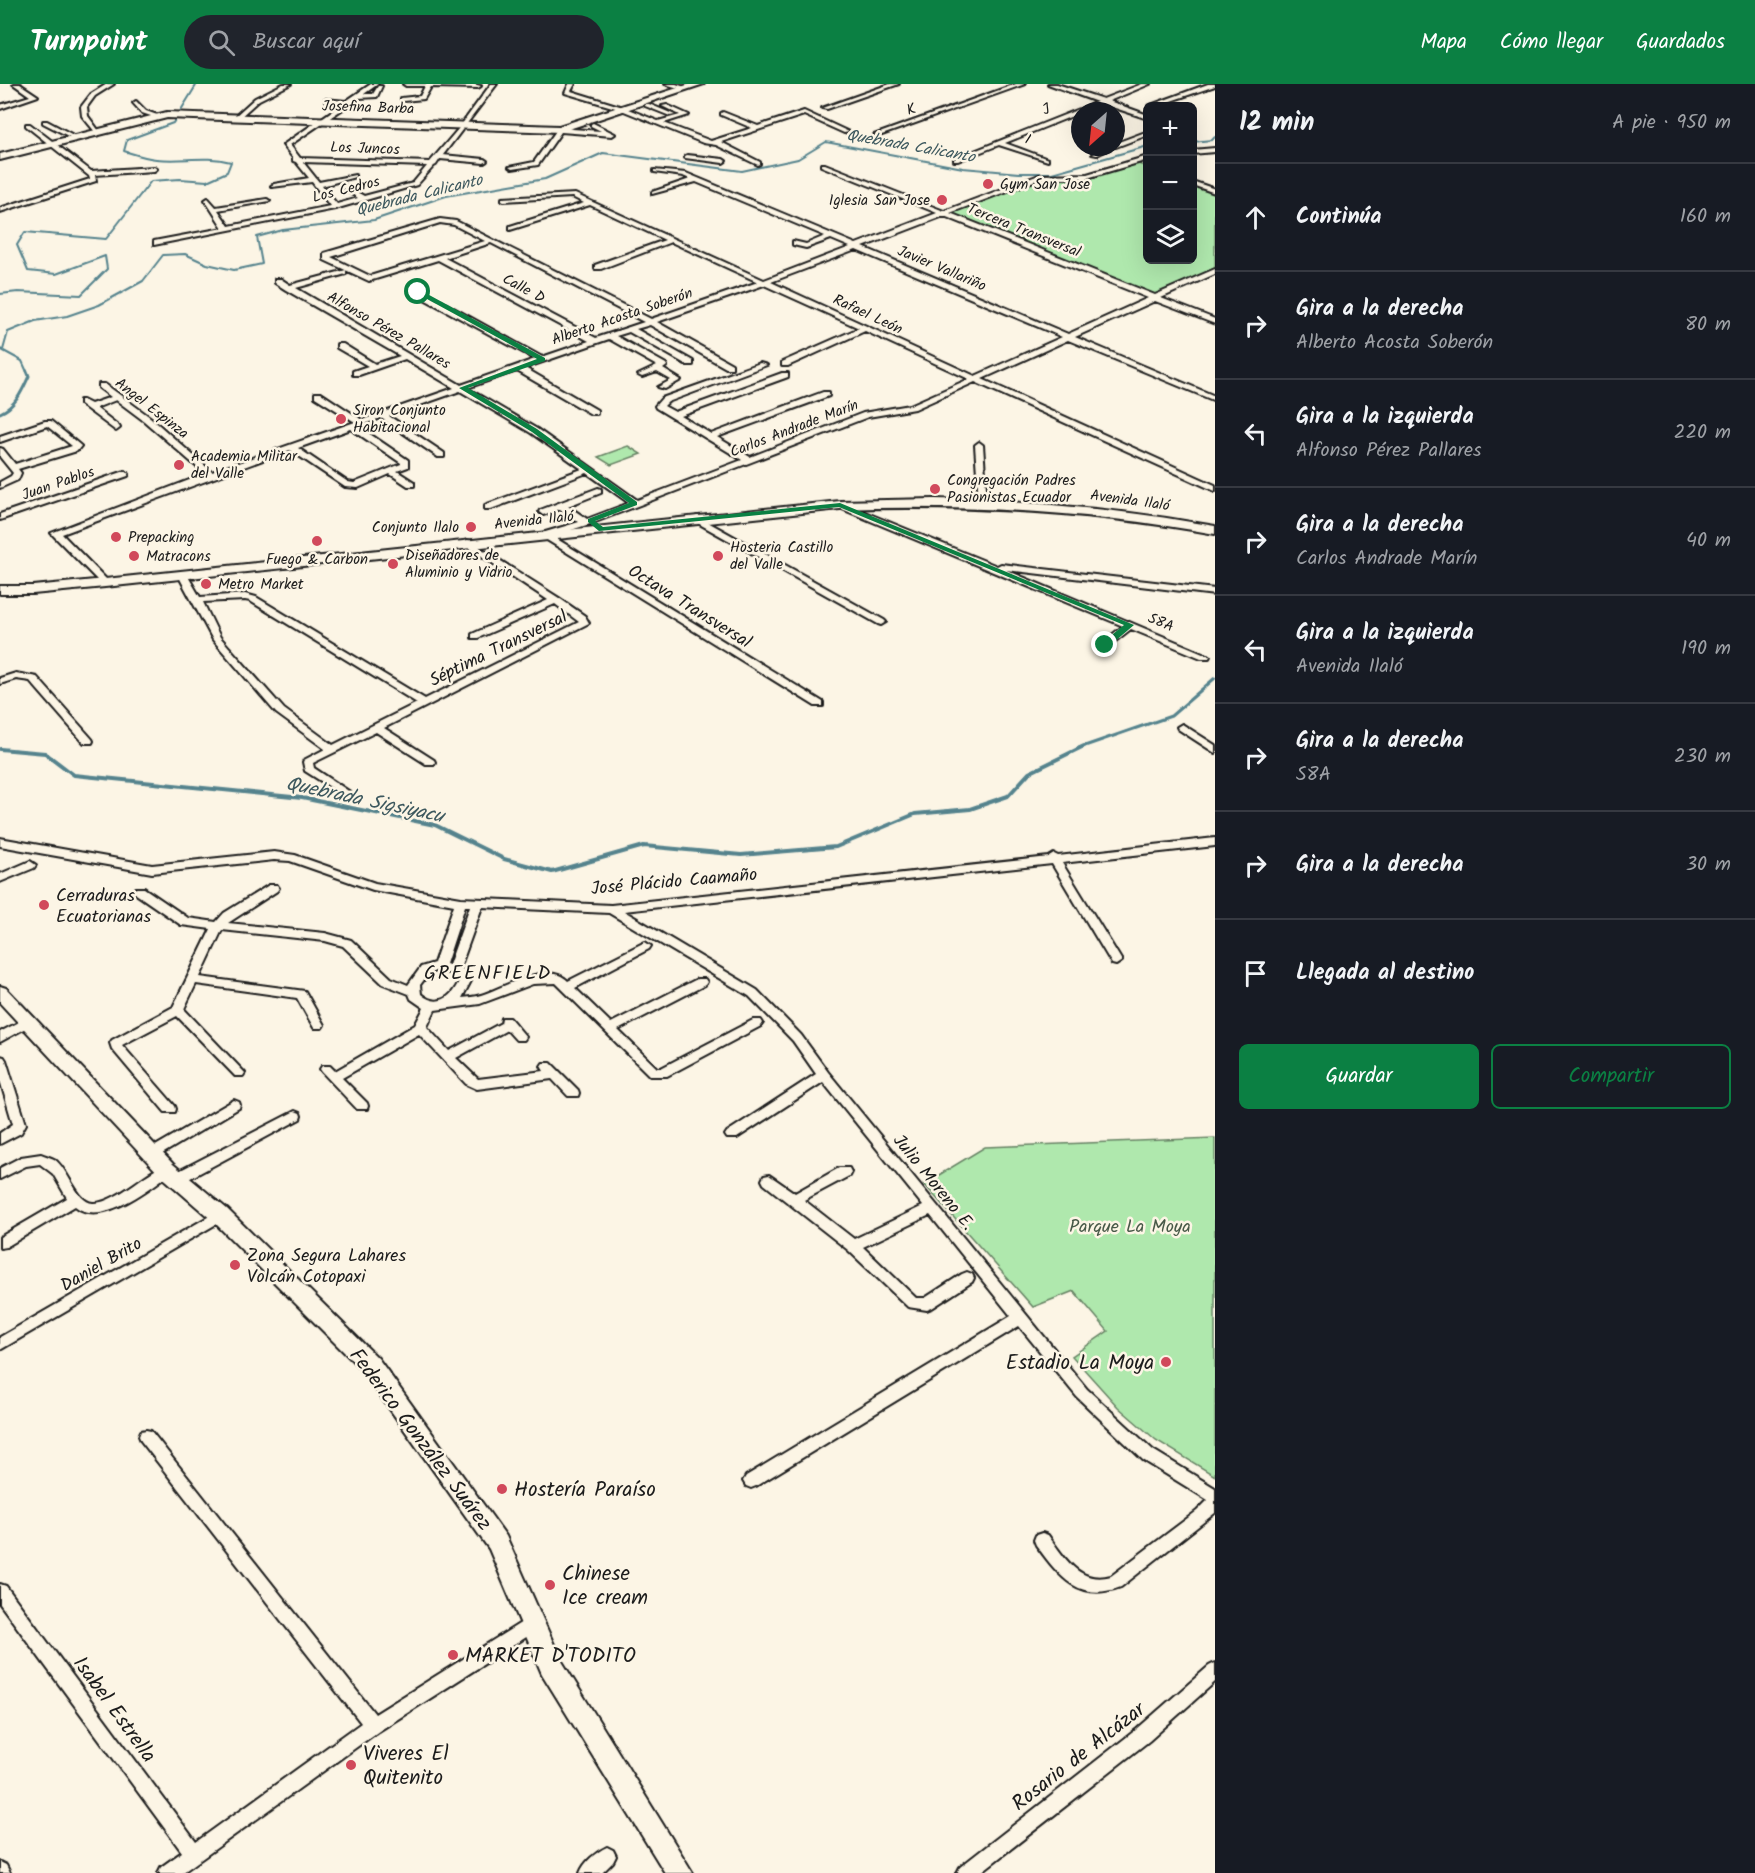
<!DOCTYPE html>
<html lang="es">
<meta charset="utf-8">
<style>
:root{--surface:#171b24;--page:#20242c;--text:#f1f3f6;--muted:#9ea1a6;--line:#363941;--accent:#0b8043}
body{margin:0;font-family:Kalam,sans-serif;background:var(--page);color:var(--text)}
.controls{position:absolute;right:18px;top:18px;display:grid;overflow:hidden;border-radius:9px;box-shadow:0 6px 24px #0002}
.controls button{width:54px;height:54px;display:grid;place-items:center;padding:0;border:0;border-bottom:2px solid var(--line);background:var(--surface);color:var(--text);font:30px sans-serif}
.compass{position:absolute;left:1071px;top:18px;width:54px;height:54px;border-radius:50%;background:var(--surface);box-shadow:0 6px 24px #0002;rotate:207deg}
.stop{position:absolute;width:18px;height:18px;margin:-14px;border:4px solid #0b8043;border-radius:50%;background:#fff}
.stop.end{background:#0b8043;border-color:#fff;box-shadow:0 2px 6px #0008}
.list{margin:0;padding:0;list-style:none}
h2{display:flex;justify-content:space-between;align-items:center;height:78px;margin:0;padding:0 24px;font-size:26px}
h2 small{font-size:20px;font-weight:400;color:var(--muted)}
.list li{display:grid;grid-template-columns:39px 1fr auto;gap:18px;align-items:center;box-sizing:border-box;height:108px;padding:0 24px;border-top:2px solid var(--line)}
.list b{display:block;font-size:22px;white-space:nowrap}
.list p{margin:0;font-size:20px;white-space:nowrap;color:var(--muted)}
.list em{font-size:20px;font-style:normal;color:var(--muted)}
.actions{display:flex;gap:12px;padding:18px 24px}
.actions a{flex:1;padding:14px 0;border:2px solid var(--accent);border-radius:9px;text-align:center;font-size:21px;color:var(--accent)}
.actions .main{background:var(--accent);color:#fff}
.icon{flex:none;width:33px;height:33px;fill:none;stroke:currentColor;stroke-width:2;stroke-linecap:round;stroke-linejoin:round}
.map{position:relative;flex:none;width:1215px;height:1789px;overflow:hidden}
header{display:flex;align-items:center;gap:36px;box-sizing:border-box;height:84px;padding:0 30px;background:var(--accent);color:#fff}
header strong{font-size:28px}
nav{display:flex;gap:33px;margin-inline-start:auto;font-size:21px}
.search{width:420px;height:54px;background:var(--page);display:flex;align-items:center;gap:15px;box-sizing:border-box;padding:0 21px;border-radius:33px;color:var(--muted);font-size:22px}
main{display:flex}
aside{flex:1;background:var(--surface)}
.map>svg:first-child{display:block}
.green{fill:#afe8ad;stroke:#668264;stroke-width:1.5}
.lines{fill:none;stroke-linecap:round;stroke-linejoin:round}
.stream-far2{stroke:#54838d;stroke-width:2}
.stream-far1{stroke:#54838d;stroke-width:3}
.stream{stroke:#54838d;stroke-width:4}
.street-casing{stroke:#1c1c1c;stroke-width:4}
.secondary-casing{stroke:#1c1c1c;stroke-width:4}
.street{fill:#fcf5e5;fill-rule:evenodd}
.secondary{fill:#fcf5e5;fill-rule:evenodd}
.route{fill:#0b8043}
.poi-dot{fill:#d1495b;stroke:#fcf5e5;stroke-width:2}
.labels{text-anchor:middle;stroke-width:5;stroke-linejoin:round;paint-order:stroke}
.far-street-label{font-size:15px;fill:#1c1c1c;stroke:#fcf5e5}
.far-poi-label{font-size:15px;fill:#1c1c1c;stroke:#fcf5e5;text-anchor:start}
.far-water-label{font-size:16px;font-style:italic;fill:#3d585e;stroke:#fcf5e5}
.street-label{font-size:18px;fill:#1c1c1c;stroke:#fcf5e5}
.poi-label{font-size:18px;fill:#1c1c1c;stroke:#fcf5e5;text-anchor:start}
.park-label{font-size:18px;fill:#485948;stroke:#fcf5e5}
.water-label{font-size:20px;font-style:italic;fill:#3d585e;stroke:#fcf5e5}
.neighbourhood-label{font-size:20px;letter-spacing:1.5px;fill:#1c1c1c;stroke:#fcf5e5}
.near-poi-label{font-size:21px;fill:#1c1c1c;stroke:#fcf5e5;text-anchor:start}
.near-street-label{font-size:21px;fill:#1c1c1c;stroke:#fcf5e5}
</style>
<header>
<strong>Turnpoint</strong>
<div class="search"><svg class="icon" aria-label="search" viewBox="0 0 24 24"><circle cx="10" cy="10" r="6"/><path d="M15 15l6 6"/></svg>Buscar aquí</div>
<nav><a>Mapa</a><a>Cómo llegar</a><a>Guardados</a></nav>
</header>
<main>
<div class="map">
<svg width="1215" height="1789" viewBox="0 0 1215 1789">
<rect width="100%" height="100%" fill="#fcf5e5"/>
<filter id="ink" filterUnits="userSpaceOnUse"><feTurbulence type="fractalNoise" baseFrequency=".0167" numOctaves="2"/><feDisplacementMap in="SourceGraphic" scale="12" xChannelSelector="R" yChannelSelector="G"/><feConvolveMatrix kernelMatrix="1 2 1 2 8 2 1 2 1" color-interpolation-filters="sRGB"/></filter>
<g filter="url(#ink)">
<!-- green -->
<path class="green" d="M1130,77L1147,83L1148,176H1192L1193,99L1215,107V187L1155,214L944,129L1041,92L1082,93Z
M628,362L641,370L611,381L598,373Z
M1215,1054V1392L1156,1356L1118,1323L1072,1272L1108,1247L1074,1207L1033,1223L924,1100L985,1063Z"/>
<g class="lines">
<!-- stream-far2 -->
<path class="stream-far2" d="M1192,58L1212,56L1215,53
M0,210L18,208L81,211L107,185L105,172L56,190L28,187L17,161L25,148L106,155L151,97L180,95L207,97L227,88L231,78C204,71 183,78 156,75C145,74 134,70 124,67L127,56L173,39L197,0
M0,265L22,277L27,288
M3,266L8,248L35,237L67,232L99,221L143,197L163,171L185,170L207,180L234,186L262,180L257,153L283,146L374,136L446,112L545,95L603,69L742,87L798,75L826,58L963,84L1019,89H1052L1148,62"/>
<!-- stream-far1 -->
<path class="stream-far1" d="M0,329C16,322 22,307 29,292L27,287
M1079,664L1171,632L1215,594"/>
<!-- stream -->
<path class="stream" d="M0,665L45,669L74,691L302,714L435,741L504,775L552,788L644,762L741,771L836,763L915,730L970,725L1008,712L1029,689L1084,662"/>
<defs>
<path id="street" d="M13,0H20L38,12L0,25V21L30,12Z
M107,0H114L95,12L87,23L88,32L99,47L96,49L82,32L81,23L91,10Z
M283,0H291L259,16L239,34L234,33L255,14Z
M371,0H378L364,10H373L378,2H382L377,13L359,14L290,61L300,74L430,78L459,44L491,0H497L443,71L484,75L487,77L484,79L440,75L436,81L434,82L417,101L366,116L335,125L154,161V157L223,144L205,116L208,114L216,123L267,115L270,117L218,126L229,142L330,122L312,98L272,103L271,102L274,100L309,94L296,78L293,77V74L283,61L342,20L325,17V15L346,17ZM303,78L427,82L413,99L364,112L346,102H342V104L358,114L337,120L322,102L355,93V91L319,98Z
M403,0H473L481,2L478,4L431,3L424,15L403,17L401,16V14L420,12L425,2H406Z
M569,0H575L571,7L623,23L658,37L680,31L662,22L667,21L689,31L664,39L711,57L752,44L721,31V29L723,28L758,42L804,27L849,48L844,49L804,31L721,58L760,78V80L758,81L716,61L703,59L619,25L565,9Z
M665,0H676L688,4L685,6Z
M890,0H899L827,25L822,24Z
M1016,0H1025L879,52L874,51Z
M1048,0H1057L1103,15L1142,0H1150L1109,17L1148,31V35L1103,20L1080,27V29L1005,59L1048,75V77L999,61L958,77H954V75L1097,18Z
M1208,0H1215V2L1156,22H1148Z
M136,17L146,27L160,32L157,34L142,29L133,19Z
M645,20H649L675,31L670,32L645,22Z
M43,37H47L77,53L72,54L43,39Z
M593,39L615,50L612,52L561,48L538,81L512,85L509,83L534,78L558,44L601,47L591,42V40Z
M26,40H30L91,87L154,83L157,85L154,87L95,91L96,97L0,128V124L90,95L89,92L26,42Z
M1148,47V51L1116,63V59Z
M1105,63H1114L1097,71L1092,70Z
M1215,64V68L1192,70V66Z
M687,71L723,75L726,77L723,79L685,74V72Z
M1148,72V76L1087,94H1042L950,129L1155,211L1215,185V190L1161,214L1215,235V240L1155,217L1075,253L1215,312V317L1068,256L982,295L1215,401V407L975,298L915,325L868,333L593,439L552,452L823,618V622H815L542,453V449L579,438L560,425L543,431L539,428L540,426L598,404L601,405V409L568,422L587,435L629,419L587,389L491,425H485V421L582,385L531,349L460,307L389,332L444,369V373H438L381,334L358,342L408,376V383L397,387L414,398V402H408L390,390L358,404L345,403L290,366L62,450L108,497L110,499L105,502L102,501L51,449L205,390L144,337L116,316L96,324L119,342L120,344L116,347L80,320V316H83L91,320L111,313L99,304V300H105L150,333L212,388L355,338L315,313V309H321L362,336L454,304L405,275L359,291H353V287L368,282L337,264V260H343L375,280L400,272L286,206L275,199V195H281L290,201L346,186V190L296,204L461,301L535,275L415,210V206H421L542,273L589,257L438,176L369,197L324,176V169L440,135L456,137L651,235L758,198L671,158L601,185H595V181L665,156L590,121L510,146V142L584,119L572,113L504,117L502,116V114L575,110L764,196L850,163L831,155L806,164L793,161V157L806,160L825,152L696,98L652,110V108L690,95L683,92L654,88V86L686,89L856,160L937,129L821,82V80H825L944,127L1039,91L1087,90ZM944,132L1148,214L1068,250L863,163ZM440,139L454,141L485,157L370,192L331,173ZM491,159L640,236L644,238L596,254L445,174ZM856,166L1062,253L975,292L771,198ZM764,201L859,244L782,278V282H788L865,247L969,295L910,321L863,329L750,373L717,353L829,312V308H823L711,350L681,332L788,293V289H782L675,328L664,322L668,318L767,281L760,279L662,314L655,322L656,324L742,376L637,416L537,345L467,304L517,287L591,330H597V326L525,284L609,255L657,282L638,291L642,293L657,288L671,296L658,303L665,305L681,296L663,285L667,282L666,280L616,252L629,248L687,281H693V277L636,245L650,241L726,284H732V280L657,238ZM351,345L401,379V380L354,399L348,398L298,364Z
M1192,97L1215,105V109L1192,101Z
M45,337H51L81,362L77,367L18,385L21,389L18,396L0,404V398L11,392L13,389L0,373V364L3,365L15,380L72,362L47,342L0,358V352Z
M979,358L983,361L987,419L983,422L979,419L975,361Z
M125,387L129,390L128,392L0,436V430Z
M840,418L997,482L1001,480L1215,505V511L1006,486L1210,572L1209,574H1201L1131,545L1108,563H1102V559L1123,542L837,423V419Z
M697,432L884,536L886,538L881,541L878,540L694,437L692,435Z
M468,456L559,514L585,532L589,539L384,644L434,676L435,678L434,680H426L376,648L313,679L314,684L350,708L351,710L346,713L305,687L303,678L304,676L325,665L276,629L213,556L178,491L180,489H186L200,513L245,510L256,513L425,615L579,538L555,520L478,554H472V550L548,516L465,461V457ZM245,516L250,517L417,619L333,661L284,625L220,553L203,518Z
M16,589L37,593L92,655L93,657L92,659H84L30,597L16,595L0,600V594Z
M1182,640L1215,661V669L1178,645L1177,643Z
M0,754L152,781L274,768L295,771L375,799L461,814L611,821L1049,773L1054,770L1058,772L1215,754V762L1062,779L1122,877L1116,881L1112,880L1052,780L624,827L757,906L801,951L828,988L1087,1305L1153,1366L1215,1404V1429L1121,1503C1078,1519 1059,1492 1036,1461L1034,1456L1036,1451L1042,1449L1048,1451C1064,1473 1079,1501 1111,1492L1197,1427L1208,1416L1143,1376L1077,1313L1019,1242L756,1402L751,1404L746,1402L743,1397L746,1392L1011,1232L930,1131L863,1163L916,1214H925L962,1190L967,1188L972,1190L974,1194L972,1198L932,1224L927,1226L908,1223L848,1166L764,1100L762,1096L764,1092L769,1091L795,1109L839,1084H849L851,1088L849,1092L804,1116L854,1155L923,1122L823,998L737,1054H727L725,1051L727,1048L816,990L793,957L749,912L609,829L482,823L460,884L463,885L471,897L462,914C468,913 475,913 481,911C504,904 547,876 568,897L645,858L651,862L649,865L575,904L611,939L697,895H705L707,898L705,901L618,946L657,984H661L753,936H761L763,939L761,942L667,992H650L556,899L533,900L480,920L435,926L427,943L449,967L501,939L502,934H510L526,953L524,956H516L507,946L456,974L478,995L544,987L541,982L543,979H551L578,1006L579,1009L578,1012H568L552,995L477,1005L466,1000L419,950L342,994L367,1019L368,1022L367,1025H357L322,988L320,985L322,982H330L335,987L415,941L424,924L411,915L409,910L383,900L343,862L325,857L222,846L200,893L305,907L324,941L322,944H314L297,914L196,900L184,925L245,989L243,992H235L177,932L122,961L175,1022L176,1025L175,1028H165L112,965L110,959L112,956L173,923L211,845L181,841L136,810L134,807L136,804H144L188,834L216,838L224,829L269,801H277L279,804L277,807L228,839L325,849L351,856L391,894L408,901L421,883L434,879L454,821L373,806L290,777L274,776L152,789L0,762ZM465,822H470L449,881L446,880ZM439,886L455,891L459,897C452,914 437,924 421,910L420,901L429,889Z
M30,777L36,781L34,784L0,798V790Z
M27,934L31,935L33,938L31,941L0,958V948Z
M0,972L4,973L6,976L26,1040L21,1049L0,1060V1049L13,1040L0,996Z
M234,1016L239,1018L240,1021L239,1024L157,1073H147L145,1070L147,1067Z
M295,1027L300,1029L301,1032L300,1035L181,1099H171L169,1095L171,1091Z
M41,1070C45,1072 50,1073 54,1075C68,1084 76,1118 93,1119C118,1120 156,1077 171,1081L173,1085L171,1089C150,1104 101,1144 75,1122L6,1163L0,1164V1153L67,1114L53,1090L40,1080L26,1082L0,1095V1084L21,1073Z
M220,1126L225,1127L227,1131L225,1135L0,1266V1253Z
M146,1346L151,1347L375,1630L527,1535L533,1533L539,1535L541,1540L539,1545L379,1647L182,1789H158L161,1783L182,1768L0,1520V1500L6,1502L196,1758L361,1639L141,1357L139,1352L141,1347Z
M1215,1579V1598L1149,1657L980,1789H957L960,1783L1137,1645L1209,1582Z
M607,1763L613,1766L616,1772L613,1778L602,1789H580C584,1778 596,1768 607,1763Z
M0,1778L6,1781L10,1789H0Z"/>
<path id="secondary" d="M690,0H704L560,48L167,34L0,76V70L167,28L559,42Z
M934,415C1029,417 1122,425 1215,442V450C1090,427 966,421 840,425L105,503L33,510H0V502H33L105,495L840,417Z
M0,902L6,904L173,1080L227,1125L378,1274L506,1452L560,1574L693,1789H665L542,1590L489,1465L362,1286L213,1137L159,1090L0,919Z"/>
</defs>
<!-- street casing -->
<use href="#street" class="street-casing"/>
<!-- secondary casing -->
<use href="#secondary" class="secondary-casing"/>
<!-- street -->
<use href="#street" class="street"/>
<!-- secondary -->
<use href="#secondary" class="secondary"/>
</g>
</g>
<!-- route -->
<path class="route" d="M416,206H420L545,274V277L468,304L537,345L637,418V421L595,437L603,443L840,419L1134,541L1108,563H1102V559L1124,541L839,423L599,447L588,438V435L629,419L532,348L459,304L537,275L416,209Z"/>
<!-- markers -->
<g class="poi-dot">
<circle cx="988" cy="100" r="6"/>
<circle cx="942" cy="116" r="6"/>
<circle cx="341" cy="335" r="6"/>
<circle cx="179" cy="381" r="6"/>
<circle cx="935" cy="405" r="6"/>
<circle cx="471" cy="443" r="6"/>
<circle cx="116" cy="453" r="6"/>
<circle cx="317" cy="457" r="6"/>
<circle cx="134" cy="472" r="6"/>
<circle cx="718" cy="472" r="6"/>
<circle cx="393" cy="480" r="6"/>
<circle cx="206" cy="500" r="6"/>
<circle cx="44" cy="821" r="6"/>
<circle cx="235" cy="1181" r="6"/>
<circle cx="1166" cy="1278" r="6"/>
<circle cx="502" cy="1405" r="6"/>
<circle cx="550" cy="1501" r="6"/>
<circle cx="453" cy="1571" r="6"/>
<circle cx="351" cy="1681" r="6"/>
</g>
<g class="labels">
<!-- far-street labels -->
<g class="far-street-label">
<text transform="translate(368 23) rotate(2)" y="5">Josefina Barba</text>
<text transform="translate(911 25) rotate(-19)" y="5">K</text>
<text transform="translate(1046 25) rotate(-23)" y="5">J</text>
<text transform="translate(1028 55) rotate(20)" y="5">I</text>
<text transform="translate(365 64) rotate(2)" y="5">Los Juncos</text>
<text transform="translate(346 105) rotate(-14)" y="5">Los Cedros</text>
<text transform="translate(1024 146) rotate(22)" y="5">Tercera Transversal</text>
<text transform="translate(942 184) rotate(23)" y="5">Javier Vallariño</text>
<text transform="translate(524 204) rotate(28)" y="5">Calle D</text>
<text transform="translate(868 230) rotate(25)" y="5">Rafael León</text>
<text transform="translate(622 232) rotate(-19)" y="5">Alberto Acosta Soberón</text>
<text transform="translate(389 246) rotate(30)" y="5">Alfonso Pérez Pallares</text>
<text transform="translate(152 324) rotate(38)" y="5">Angel Espinza</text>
<text transform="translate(794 344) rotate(-21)" y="5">Carlos Andrade Marín</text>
<text transform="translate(58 399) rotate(-19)" y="5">Juan Pablos</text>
<text transform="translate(1130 416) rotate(8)" y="5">Avenida Ilaló</text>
<text transform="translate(534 436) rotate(-6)" y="5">Avenida Ilaló</text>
<text transform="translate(1161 538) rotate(23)" y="5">S8A</text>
</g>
<!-- far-poi labels -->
<g class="far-poi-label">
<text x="1000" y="105">Gym San Jose</text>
<text x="930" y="121" text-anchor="end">Iglesia San Jose</text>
<text x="353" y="331">Siron Conjunto<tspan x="353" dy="17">Habitacional</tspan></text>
<text x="191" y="377">Academia Militar<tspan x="191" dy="17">del Valle</tspan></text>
<text x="947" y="401">Congregación Padres<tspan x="947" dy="17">Pasionistas Ecuador</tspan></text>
<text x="459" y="448" text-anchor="end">Conjunto Ilalo</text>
<text x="128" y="458">Prepacking</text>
<text x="730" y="468">Hosteria Castillo<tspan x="730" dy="17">del Valle</tspan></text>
<text x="405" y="476">Diseñadores de<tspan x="405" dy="17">Aluminio y Vidrio</tspan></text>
<text x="146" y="477">Matracons</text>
<text x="317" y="480" text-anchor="middle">Fuego &amp; Carbon</text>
<text x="218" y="505">Metro Market</text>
</g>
<!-- far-water labels -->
<g class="far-water-label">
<text transform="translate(911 61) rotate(10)" y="6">Quebrada Calicanto</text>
<text transform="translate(419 110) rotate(-14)" y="6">Quebrada Calicanto</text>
</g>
<!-- street labels -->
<g class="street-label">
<text transform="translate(690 522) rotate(32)" y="6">Octava Transversal</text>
<text transform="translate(498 564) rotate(-26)" y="6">Séptima Transversal</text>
<text transform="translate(674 797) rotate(-5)" y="6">José Plácido Caamaño</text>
<text transform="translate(934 1098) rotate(51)" y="6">Julio Moreno E.</text>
<text transform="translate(101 1180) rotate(-30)" y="6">Daniel Brito</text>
</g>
<!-- poi labels -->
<g class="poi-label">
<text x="56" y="817">Cerraduras<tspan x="56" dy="21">Ecuatorianas</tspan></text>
<text x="247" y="1177">Zona Segura Lahares<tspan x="247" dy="21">Volcán Cotopaxi</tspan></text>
</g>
<!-- park labels -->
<g class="park-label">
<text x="1130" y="1148">Parque La Moya</text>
</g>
<!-- water labels -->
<g class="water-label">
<text transform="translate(365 715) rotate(12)" y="7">Quebrada Sigsiyacu</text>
</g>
<!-- neighbourhood labels -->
<g class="neighbourhood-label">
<text x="488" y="895">GREENFIELD</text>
</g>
<!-- near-poi labels -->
<g class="near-poi-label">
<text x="1154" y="1285" text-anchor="end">Estadio La Moya</text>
<text x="514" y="1412">Hostería Paraíso</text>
<text x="562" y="1496">Chinese<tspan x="562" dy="24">Ice cream</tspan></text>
<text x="465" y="1578">MARKET D'TODITO</text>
<text x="363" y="1676">Viveres El<tspan x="363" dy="24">Quitenito</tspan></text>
</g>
<!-- near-street labels -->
<g class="near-street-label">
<text transform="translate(421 1355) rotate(53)" y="7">Federico González Suárez</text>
<text transform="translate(115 1625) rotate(54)" y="7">Isabel Estrella</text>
<text transform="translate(1078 1672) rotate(-38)" y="7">Rosario de Alcázar</text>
</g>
</g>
</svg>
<div class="controls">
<button>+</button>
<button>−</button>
<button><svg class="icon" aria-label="layers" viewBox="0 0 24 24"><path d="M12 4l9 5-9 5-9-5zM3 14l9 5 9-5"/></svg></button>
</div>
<svg class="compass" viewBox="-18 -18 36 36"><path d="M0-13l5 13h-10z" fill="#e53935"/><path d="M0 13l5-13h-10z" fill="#9ea1a6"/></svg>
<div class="stop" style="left:418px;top:208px"></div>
<div class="stop end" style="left:1105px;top:561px"></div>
</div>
<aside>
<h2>12 min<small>A pie · 950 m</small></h2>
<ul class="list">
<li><svg class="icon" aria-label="ahead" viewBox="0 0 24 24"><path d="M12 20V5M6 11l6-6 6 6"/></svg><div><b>Continúa</b></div><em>160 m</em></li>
<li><svg class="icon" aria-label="right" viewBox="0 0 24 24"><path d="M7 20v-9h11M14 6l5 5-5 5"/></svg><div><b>Gira a la derecha</b><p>Alberto Acosta Soberón</p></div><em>80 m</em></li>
<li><svg class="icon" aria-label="left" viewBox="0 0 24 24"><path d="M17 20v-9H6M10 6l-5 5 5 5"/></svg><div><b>Gira a la izquierda</b><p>Alfonso Pérez Pallares</p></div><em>220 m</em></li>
<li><svg class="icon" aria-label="right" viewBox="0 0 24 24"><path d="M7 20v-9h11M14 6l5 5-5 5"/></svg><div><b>Gira a la derecha</b><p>Carlos Andrade Marín</p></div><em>40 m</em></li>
<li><svg class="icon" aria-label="left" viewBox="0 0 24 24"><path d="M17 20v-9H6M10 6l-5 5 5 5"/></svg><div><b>Gira a la izquierda</b><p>Avenida Ilaló</p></div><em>190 m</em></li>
<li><svg class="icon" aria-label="right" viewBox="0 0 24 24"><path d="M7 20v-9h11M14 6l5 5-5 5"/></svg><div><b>Gira a la derecha</b><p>S8A</p></div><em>230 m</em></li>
<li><svg class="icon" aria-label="right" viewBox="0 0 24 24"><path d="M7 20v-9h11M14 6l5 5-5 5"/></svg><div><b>Gira a la derecha</b></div><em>30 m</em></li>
<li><svg class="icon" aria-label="arrive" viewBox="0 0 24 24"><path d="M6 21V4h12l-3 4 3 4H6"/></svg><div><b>Llegada al destino</b></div></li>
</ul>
<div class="actions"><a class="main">Guardar</a><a>Compartir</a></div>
</aside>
</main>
